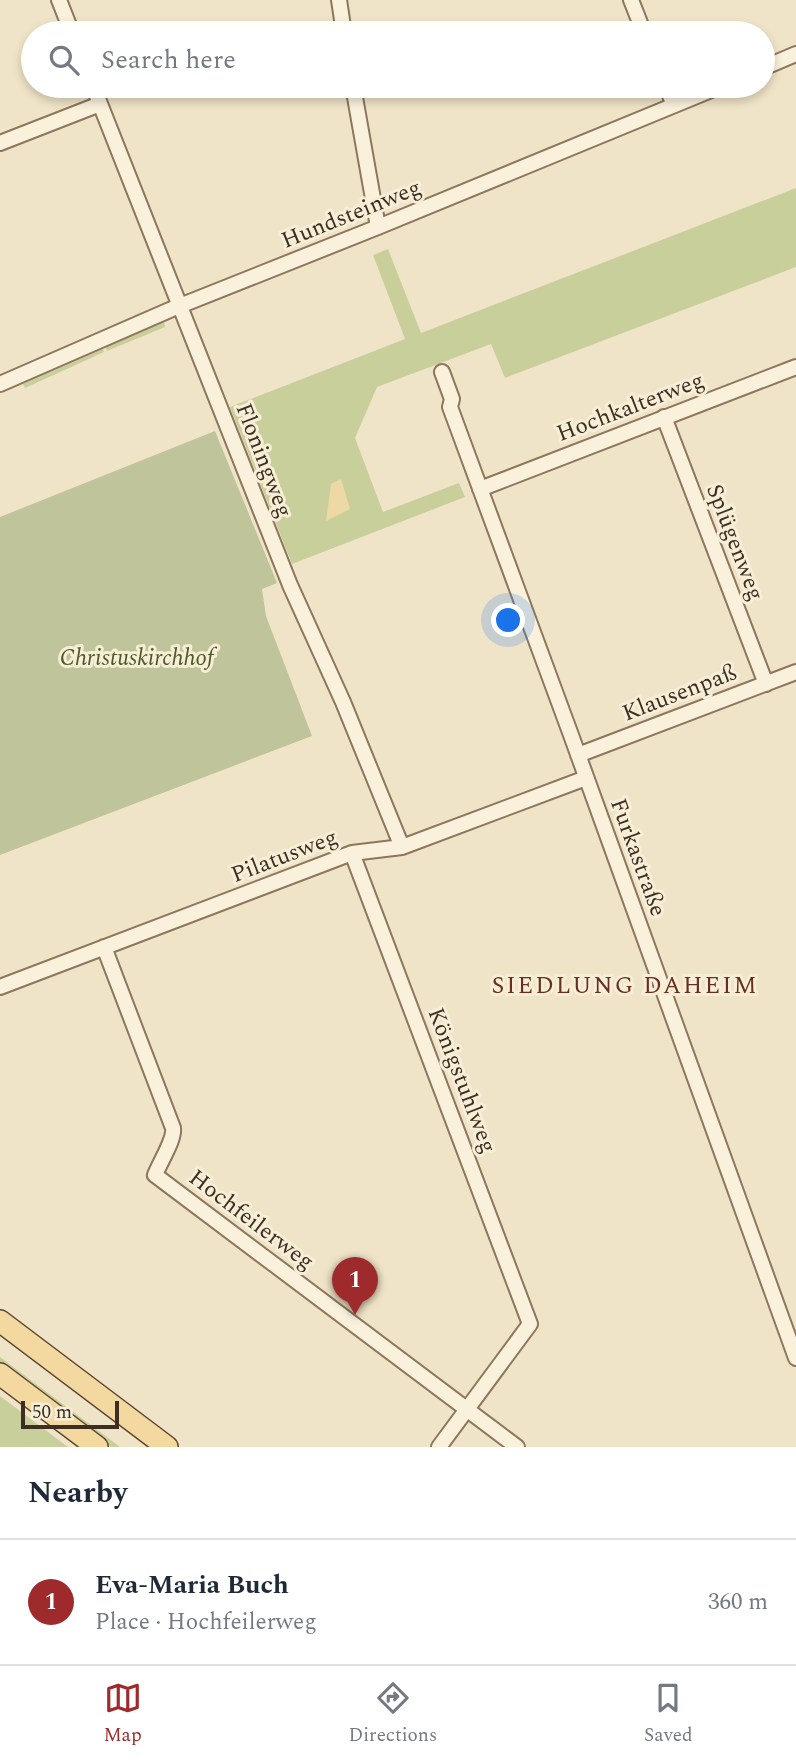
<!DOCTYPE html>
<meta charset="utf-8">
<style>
:root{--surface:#fff;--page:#f2f2f3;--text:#1f2937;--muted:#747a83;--line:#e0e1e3;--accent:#9e2a2b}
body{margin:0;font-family:Spectral,serif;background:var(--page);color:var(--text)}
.scale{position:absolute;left:21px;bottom:18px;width:98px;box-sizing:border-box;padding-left:7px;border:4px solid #3d2e20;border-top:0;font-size:19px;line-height:24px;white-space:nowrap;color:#3d2e20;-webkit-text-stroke:5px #f7eed8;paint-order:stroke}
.you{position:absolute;left:509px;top:621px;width:24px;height:24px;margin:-18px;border:5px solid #fff;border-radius:50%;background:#1a73e8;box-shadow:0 0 0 10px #1a73e833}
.badge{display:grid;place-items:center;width:46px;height:46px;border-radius:50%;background:var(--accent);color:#fff;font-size:23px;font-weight:700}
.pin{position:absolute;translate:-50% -58px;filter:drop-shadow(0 2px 4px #0008)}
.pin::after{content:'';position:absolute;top:37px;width:24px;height:21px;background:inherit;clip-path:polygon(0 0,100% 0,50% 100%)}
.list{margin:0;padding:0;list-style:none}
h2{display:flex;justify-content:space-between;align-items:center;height:91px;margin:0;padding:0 28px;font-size:30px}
h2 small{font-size:23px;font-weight:400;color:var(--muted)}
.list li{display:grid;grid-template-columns:46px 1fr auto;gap:21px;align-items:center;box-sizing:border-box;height:126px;padding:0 28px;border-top:2px solid var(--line)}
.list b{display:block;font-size:26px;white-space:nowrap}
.list p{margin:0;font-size:23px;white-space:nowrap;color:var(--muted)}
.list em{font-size:23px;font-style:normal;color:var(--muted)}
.icon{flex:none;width:38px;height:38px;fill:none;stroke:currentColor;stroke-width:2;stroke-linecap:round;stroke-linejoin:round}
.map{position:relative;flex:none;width:796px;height:1447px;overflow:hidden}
.search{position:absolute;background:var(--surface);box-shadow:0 4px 10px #0003;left:21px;right:21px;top:21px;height:77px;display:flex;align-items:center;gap:18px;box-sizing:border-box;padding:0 24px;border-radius:38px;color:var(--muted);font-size:26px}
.sheet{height:217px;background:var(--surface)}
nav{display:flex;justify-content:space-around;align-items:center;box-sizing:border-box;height:98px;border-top:2px solid var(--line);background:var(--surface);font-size:19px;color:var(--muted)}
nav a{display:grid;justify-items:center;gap:4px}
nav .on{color:var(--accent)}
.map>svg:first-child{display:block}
.green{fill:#c9cf9b}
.sand{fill:#ecd9a5}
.cemetery{fill:#bfc49a}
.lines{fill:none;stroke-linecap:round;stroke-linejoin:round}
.street-casing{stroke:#8d765c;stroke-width:18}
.primary-casing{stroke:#5b4430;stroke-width:24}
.street{stroke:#faf1dc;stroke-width:14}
.primary{stroke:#f3d9a0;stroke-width:21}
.labels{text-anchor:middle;stroke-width:6;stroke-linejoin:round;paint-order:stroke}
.street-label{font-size:23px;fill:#3d2e20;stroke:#f7eed8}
.park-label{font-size:23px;font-style:italic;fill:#4d5a26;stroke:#f7eed8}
.neighbourhood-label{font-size:24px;letter-spacing:2px;fill:#6b2e1e;stroke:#f7eed8}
</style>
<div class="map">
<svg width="796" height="1447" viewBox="0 0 796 1447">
<rect width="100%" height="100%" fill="#f0e4c8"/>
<!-- green -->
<path class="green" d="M796,188V267L505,378L491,344L377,387L355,438L383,512L459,483L465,497L292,564L230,407L405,339L373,255L388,249L421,333Z
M164,322L165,327L107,351L105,347Z
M103,349L104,352L25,388L23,384Z
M0,1331L155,1447H148L0,1336Z
M0,1357L120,1447H111L0,1364Z
M0,1396L68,1447H0Z"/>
<!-- sand -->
<path class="sand" d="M341,479L350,509L326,521L331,484Z"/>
<!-- cemetery -->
<path class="cemetery" d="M215,431L277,583L262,589L266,616L312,736L0,855V517Z"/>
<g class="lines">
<defs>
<path id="street" d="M59,0L72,33
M339,0L344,33
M631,0L644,33
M763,68L796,54
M93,86L290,585L343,702L402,847
M353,86L378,227
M666,86L674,105
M0,143L100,104
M442,372L452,399L450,407L571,735L796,1358
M0,384L172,309L378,227L721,86
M664,417L766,684
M480,489L796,367
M578,755L796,672
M352,853L530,1324L439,1447
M104,947L173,1128C175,1139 160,1162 155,1175L517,1447
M0,987L352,853L402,847L586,778"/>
<path id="primary" d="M0,1321L167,1447
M0,1374L97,1447"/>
</defs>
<!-- street casing -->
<use href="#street" class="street-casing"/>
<!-- primary casing -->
<use href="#primary" class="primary-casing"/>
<!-- street -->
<use href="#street" class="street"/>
<!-- primary -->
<use href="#primary" class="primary"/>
</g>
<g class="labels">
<!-- street labels -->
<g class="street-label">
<text transform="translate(351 213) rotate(-22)" y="8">Hundsteinweg</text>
<text transform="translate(630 406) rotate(-21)" y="8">Hochkalterweg</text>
<text transform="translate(265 460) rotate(69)" y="8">Floningweg</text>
<text transform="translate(736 542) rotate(69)" y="8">Splügenweg</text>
<text transform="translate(679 692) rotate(-21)" y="8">Klausenpaß</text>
<text transform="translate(284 855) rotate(-21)" y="8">Pilatusweg</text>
<text transform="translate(639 857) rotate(70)" y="8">Furkastraße</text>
<text transform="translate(463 1080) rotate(69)" y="8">Königstuhlweg</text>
<text transform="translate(252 1219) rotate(37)" y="8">Hochfeilerweg</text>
</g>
<!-- park labels -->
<g class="park-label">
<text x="137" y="665">Christuskirchhof</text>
</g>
<!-- neighbourhood labels -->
<g class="neighbourhood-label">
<text x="625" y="993">SIEDLUNG DAHEIM</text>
</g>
</g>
</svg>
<div class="scale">50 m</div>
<div class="you"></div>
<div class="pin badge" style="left:355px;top:1315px">1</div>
<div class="search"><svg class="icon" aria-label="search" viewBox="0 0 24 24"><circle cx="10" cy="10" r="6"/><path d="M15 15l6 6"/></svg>Search here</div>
</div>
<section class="sheet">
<h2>Nearby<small></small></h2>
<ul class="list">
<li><span class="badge">1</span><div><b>Eva-Maria Buch</b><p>Place · Hochfeilerweg</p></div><em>360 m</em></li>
</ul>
</section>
<nav>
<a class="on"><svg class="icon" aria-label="map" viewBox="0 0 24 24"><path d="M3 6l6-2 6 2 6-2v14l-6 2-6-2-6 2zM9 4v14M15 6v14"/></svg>Map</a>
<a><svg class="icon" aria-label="directions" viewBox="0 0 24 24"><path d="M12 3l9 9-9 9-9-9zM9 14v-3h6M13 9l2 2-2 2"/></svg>Directions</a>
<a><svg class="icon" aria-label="saved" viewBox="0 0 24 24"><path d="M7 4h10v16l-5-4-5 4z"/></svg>Saved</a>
</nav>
